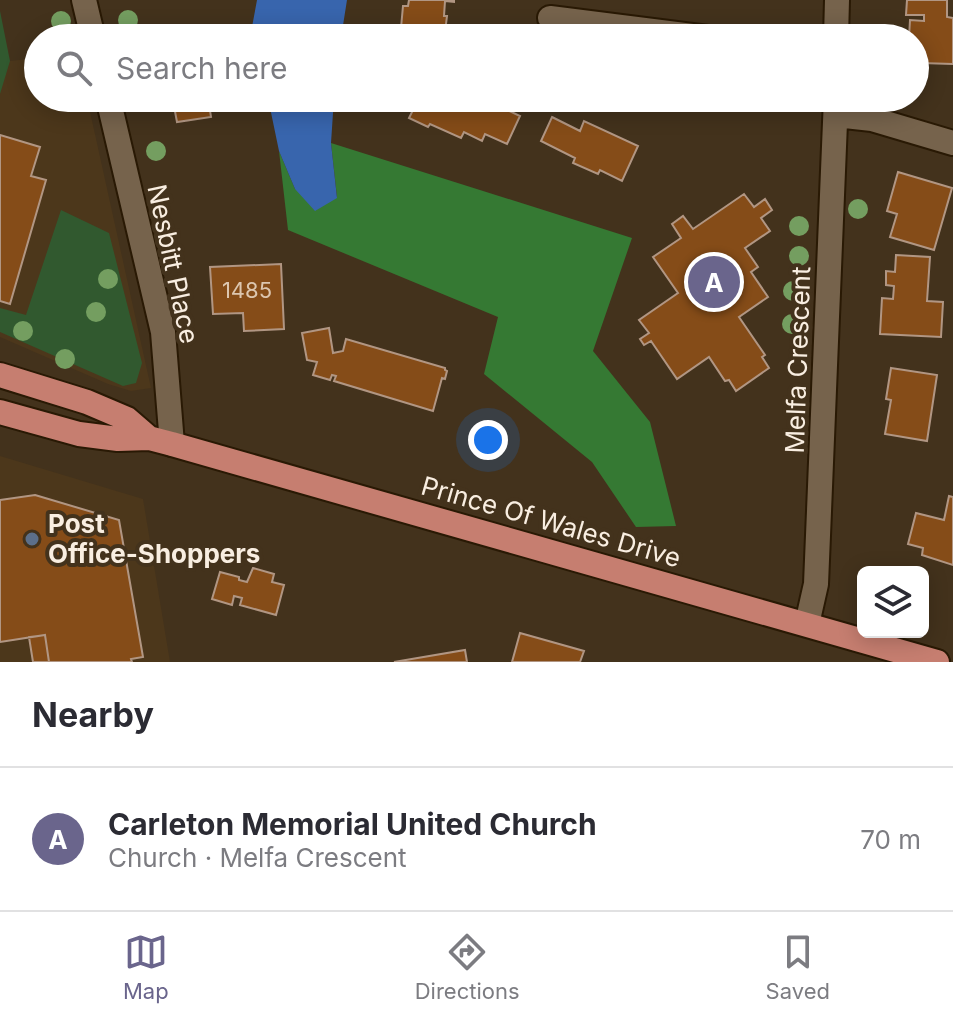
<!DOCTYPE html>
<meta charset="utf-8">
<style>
:root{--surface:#fff;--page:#f7f7f7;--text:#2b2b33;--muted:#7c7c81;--line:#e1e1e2;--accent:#6a658c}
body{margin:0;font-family:Inter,sans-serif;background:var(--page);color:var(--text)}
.controls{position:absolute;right:24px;bottom:24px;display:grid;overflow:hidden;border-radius:12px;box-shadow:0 4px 20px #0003}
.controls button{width:72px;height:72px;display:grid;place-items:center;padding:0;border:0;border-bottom:2px solid var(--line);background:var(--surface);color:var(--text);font:40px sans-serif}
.you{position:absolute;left:488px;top:440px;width:28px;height:28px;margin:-20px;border:6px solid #fff;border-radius:50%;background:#1a73e8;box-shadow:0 0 0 12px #1a73e833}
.badge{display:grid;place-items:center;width:52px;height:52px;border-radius:50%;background:var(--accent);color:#fff;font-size:26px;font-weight:700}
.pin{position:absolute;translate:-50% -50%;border:4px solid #fff;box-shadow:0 2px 8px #0006}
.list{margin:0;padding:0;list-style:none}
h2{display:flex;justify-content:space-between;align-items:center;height:104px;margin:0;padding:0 32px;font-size:34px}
h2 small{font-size:26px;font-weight:400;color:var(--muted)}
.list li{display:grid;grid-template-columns:52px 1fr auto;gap:24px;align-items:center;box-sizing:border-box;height:144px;padding:0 32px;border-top:2px solid var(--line)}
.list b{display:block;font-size:30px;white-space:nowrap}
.list p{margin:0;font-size:26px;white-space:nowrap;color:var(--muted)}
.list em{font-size:26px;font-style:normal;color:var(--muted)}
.icon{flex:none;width:44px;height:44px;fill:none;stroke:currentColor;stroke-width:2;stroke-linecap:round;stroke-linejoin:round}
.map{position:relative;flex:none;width:953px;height:662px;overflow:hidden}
.search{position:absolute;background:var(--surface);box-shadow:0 4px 20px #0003;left:24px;right:24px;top:24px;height:88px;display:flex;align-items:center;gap:20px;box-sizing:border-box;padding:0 28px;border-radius:44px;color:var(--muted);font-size:30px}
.sheet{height:248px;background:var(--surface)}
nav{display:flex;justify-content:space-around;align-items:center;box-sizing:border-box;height:112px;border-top:2px solid var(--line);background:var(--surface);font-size:22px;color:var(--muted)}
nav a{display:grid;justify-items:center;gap:4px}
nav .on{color:var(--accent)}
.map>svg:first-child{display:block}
.built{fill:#4c371b}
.green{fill:#31592f}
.forest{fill:#357933}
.water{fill:#3865ad}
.building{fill:#854c18;stroke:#b19683;stroke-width:2}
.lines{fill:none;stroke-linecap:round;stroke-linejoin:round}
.street-casing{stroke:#291904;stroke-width:28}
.primary-casing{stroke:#291904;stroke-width:28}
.street{stroke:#76634c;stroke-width:24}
.primary{stroke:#c67e70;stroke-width:24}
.tree{fill:#749e60}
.service-dot{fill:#5c6f8a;stroke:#43321c;stroke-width:3}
.labels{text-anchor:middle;stroke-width:8;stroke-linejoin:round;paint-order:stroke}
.number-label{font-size:22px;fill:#dcc6af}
.street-label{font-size:26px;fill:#f9eee1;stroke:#43321c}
.poi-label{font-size:26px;font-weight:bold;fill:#f9eee1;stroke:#43321c;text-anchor:start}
</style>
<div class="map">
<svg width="953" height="662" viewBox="0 0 953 662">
<rect width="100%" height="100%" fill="#43321c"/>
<!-- built -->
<path class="built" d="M0,57L10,61L38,58V98H87L151,388L131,391L108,384L0,337Z
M0,456L143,499L170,662H0Z"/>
<!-- green -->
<path class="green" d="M0,11L10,61L0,94Z
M61,210L109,233L142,363L136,383L123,386L0,332V308L26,315Z"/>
<!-- forest -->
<path class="forest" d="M331,143L632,238L593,351L650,422L676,526L636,527L592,462L484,374L498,317L288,230L279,151L295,189L337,197Z"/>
<!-- water -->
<path class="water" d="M257,0H347L341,38H255L252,27Z
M268,98H334L331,143L337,198L315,211L295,189L279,151Z"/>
<!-- building -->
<path class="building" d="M409,0H454V2L445,1L444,16H447L445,32L401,28L403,6H408Z
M907,0H947V17L953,18V64L921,63L915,66V38H905H909L910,20L924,21V15H906Z
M167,98H208L211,117L177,122L173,101L168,102Z
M424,98H482L520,116L507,144L485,134L482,141L464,132L461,138L430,124L428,127L409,118L414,108L419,110Z
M552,117L580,131L584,121L638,146L622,181L600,170L598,174L573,163L575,158L541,141Z
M0,135L40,147L31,176L46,180L10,304L0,301Z
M898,172L952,188L934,250L890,237L897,214L887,211Z
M744,194L754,207L765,199L772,210L761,218L770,231L745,248L758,267L751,272L768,297L739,317L765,355L762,357L769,368L736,391L729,380L725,381L709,357L677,379L651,341L644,345L640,339L649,333L639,320L678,293L653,257L681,238L672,224L683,216L693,229Z
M896,255L930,257L927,301L943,302L941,337L880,334L882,298L893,299L894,286L886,285V271L895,272Z
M281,264L284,329L244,331L243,313L213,314L210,267Z
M329,328L333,353L343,351L346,339L445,368V370L447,371L445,379L442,378L433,411L334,381L336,376L332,375L330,380L313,375L317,362L307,360L302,333Z
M891,368L937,375L927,441L885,434L891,400L886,399Z
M35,495L119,520L143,657L131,659L132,662H49L45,635L0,642V500Z
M949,496L953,497V565L922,555L923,548L908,544L916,513L944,520Z
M253,568L274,574L272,582L284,585L276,615L240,605L242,598L234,596L232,605L212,599L220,572L239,577V580L247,582Z
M520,633L584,651L580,662H512Z
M45,635L49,662H33L29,637Z
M465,650L467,662H394Z"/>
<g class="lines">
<defs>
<path id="street" d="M84,0L93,38
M550,18L708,38
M836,38L837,0
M108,98L163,332L172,444
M836,115L872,119L953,143
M807,624L816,584L836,98"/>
<path id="primary" d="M0,375L87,402L127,419L149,438
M0,412L79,434L118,439L149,438L172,444L937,662"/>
</defs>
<!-- street casing -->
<use href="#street" class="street-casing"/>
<!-- primary casing -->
<use href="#primary" class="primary-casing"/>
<!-- street -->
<use href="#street" class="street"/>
<!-- primary -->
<use href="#primary" class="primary"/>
</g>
<!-- trees -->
<g class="tree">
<circle cx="128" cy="20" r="10"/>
<circle cx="61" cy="21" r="10"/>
<circle cx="156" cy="151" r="10"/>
<circle cx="858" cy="209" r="10"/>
<circle cx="799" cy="226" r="10"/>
<circle cx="799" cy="256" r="10"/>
<circle cx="108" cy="279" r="10"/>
<circle cx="793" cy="291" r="10"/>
<circle cx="96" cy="312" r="10"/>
<circle cx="792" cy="324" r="10"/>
<circle cx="23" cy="331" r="10"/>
<circle cx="65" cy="359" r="10"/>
</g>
<!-- markers -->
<circle class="service-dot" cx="32" cy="539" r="8"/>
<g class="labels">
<!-- number labels -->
<g class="number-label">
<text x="247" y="298">1485</text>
</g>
<!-- street labels -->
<g class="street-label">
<text transform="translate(173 264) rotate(78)" y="9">Nesbitt Place</text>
<text transform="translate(798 360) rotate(-88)" y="9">Melfa Crescent</text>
<text transform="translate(551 522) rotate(16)" y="9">Prince Of Wales Drive</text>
</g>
<!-- poi labels -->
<g class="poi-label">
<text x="48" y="533">Post<tspan x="48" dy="30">Office-Shoppers</tspan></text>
</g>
</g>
</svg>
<div class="controls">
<button><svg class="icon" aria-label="layers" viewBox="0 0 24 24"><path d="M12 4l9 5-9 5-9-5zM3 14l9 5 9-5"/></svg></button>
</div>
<div class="you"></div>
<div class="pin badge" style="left:714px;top:282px">A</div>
<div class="search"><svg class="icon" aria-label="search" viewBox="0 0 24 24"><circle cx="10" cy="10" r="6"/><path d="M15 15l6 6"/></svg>Search here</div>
</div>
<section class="sheet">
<h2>Nearby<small></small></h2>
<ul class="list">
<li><span class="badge">A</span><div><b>Carleton Memorial United Church</b><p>Church · Melfa Crescent</p></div><em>70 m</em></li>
</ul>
</section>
<nav>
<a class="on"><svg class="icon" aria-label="map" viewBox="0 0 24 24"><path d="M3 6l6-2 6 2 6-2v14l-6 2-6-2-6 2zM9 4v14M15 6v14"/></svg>Map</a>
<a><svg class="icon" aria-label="directions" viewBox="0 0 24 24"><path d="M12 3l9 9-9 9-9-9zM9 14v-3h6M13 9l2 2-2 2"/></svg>Directions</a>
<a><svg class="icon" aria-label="saved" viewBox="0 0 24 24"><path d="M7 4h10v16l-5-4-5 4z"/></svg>Saved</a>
</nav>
